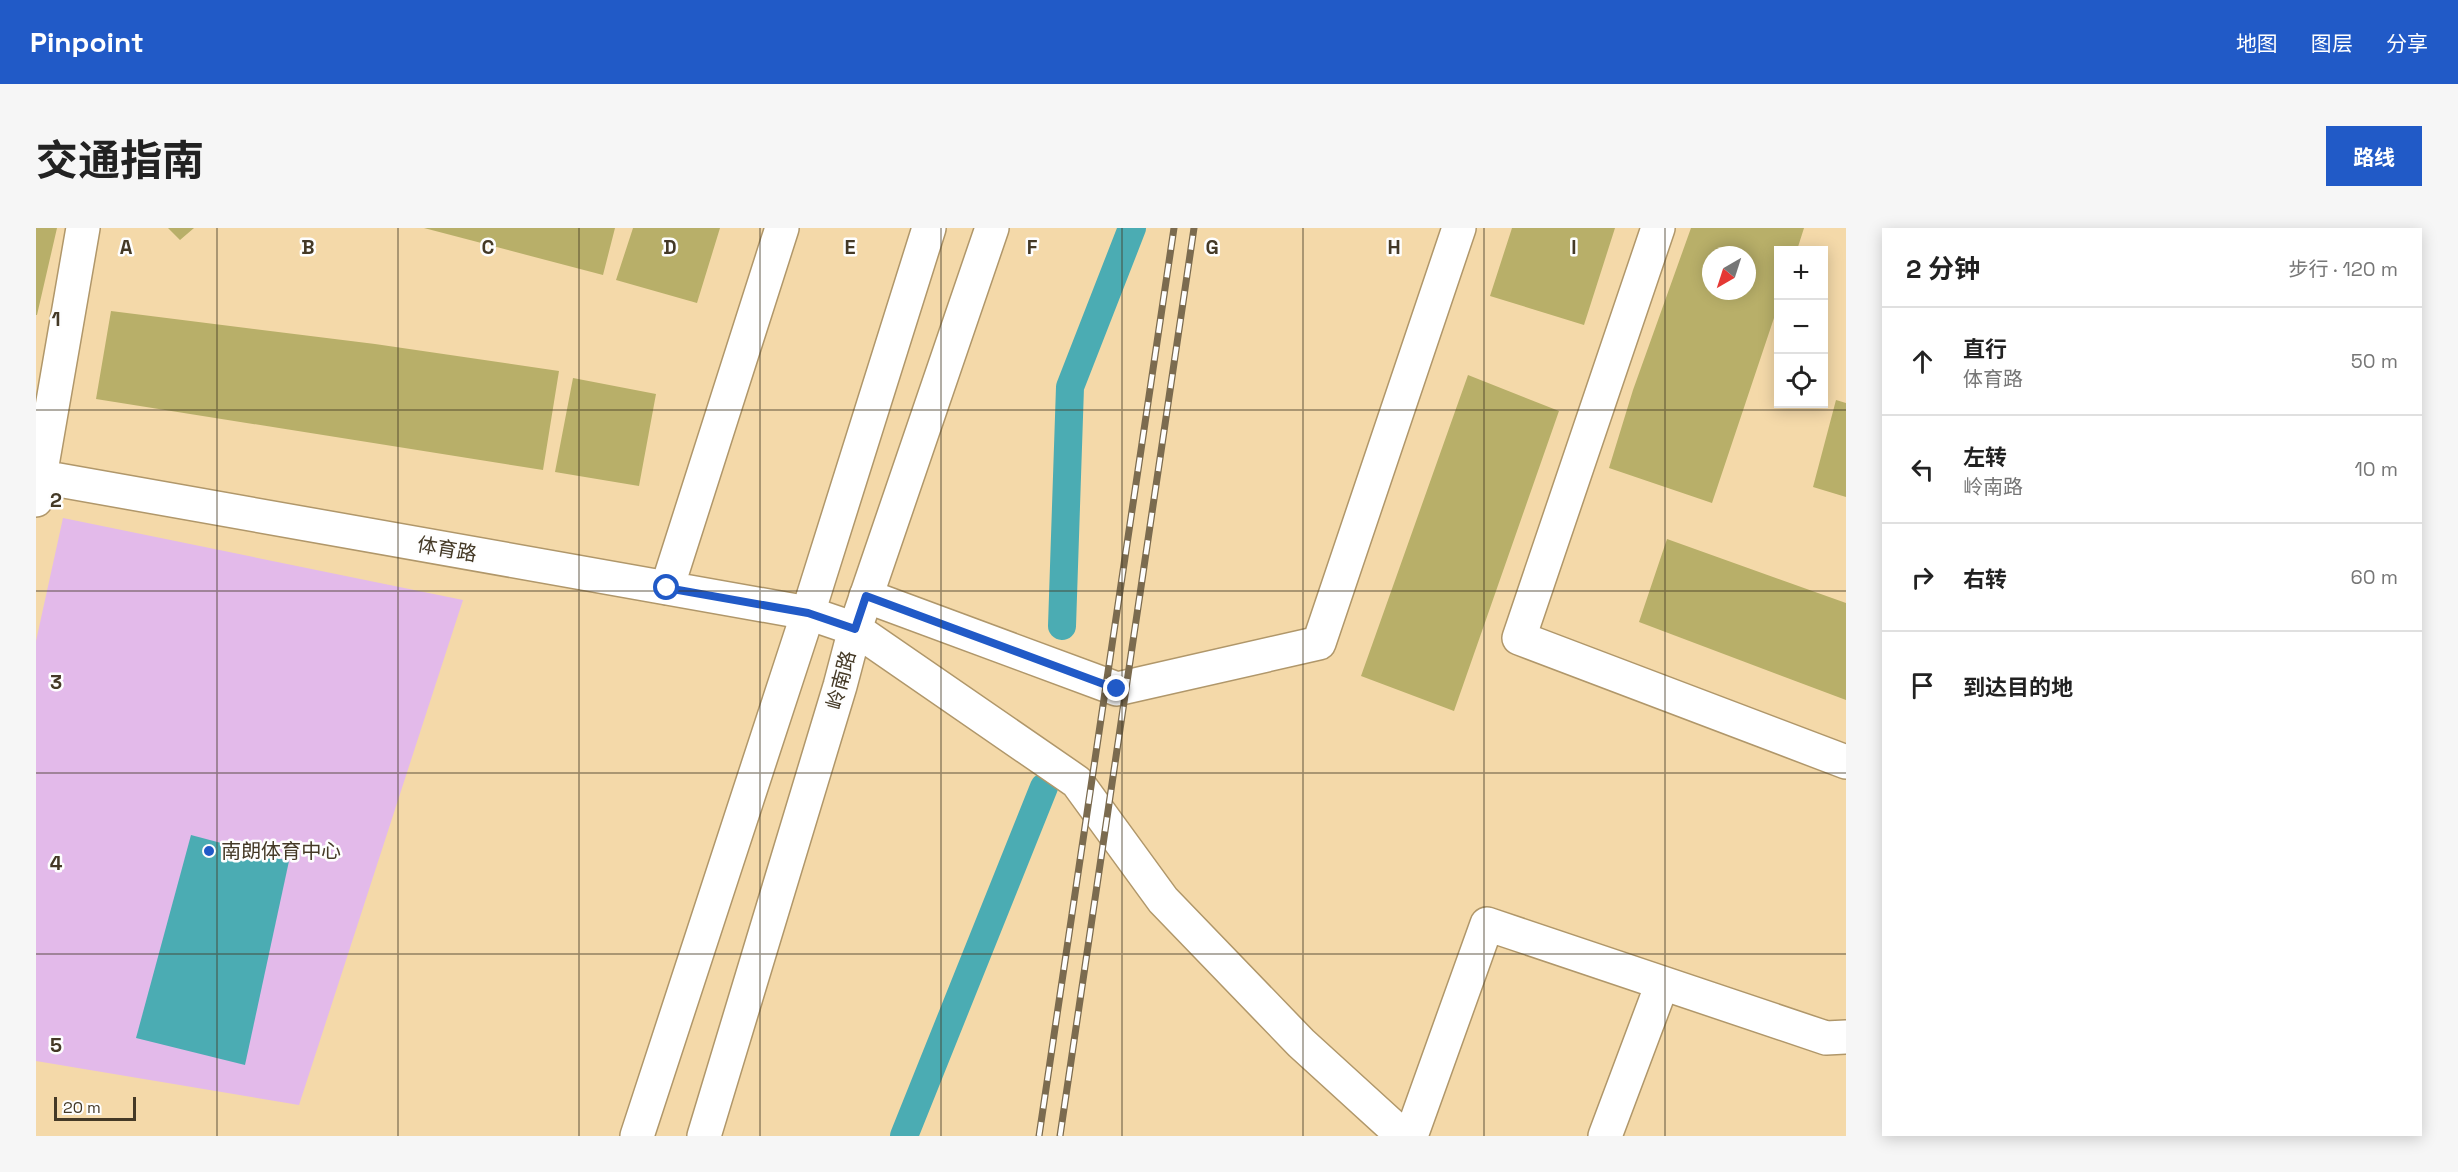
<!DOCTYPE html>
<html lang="zh">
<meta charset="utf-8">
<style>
:root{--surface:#fff;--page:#f6f6f6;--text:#222;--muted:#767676;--line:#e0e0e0;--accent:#215ac7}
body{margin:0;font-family:"Space Grotesk","Noto Sans SC",sans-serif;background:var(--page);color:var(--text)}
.controls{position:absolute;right:18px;top:18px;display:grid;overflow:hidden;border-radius:0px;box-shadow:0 3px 15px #0003}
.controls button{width:54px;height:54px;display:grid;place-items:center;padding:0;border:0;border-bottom:2px solid var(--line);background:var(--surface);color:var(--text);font:30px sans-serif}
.compass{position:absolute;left:1666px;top:18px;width:54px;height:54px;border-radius:50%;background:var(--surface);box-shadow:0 3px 15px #0003;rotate:219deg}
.scale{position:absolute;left:18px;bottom:15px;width:82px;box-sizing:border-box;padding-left:6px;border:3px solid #443926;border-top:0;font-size:16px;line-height:21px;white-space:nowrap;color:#443926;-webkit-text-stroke:4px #fefefe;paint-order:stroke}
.stop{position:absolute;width:18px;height:18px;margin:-14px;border:4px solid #215ac7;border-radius:50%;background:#fff}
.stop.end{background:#215ac7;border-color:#fff;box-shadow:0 2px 6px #0008}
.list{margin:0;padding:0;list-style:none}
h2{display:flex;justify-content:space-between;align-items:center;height:78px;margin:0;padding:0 24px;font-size:26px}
h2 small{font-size:20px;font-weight:400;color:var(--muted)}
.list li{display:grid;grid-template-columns:39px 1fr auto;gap:18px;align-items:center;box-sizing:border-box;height:108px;padding:0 24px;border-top:2px solid var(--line)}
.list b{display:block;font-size:22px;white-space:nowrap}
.list p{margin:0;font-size:20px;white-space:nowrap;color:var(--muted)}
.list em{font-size:20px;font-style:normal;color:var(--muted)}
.icon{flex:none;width:33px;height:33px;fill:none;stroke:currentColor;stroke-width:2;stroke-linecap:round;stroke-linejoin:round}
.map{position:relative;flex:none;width:1810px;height:908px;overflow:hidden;border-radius:0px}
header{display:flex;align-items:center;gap:36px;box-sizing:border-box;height:84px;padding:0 30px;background:var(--accent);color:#fff}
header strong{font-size:28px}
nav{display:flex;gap:33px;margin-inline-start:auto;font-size:21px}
.intro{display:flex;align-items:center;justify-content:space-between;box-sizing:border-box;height:144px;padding:0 36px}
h1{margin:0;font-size:42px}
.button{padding:15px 27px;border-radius:0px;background:var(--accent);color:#fff;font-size:21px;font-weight:700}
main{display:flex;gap:36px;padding:0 36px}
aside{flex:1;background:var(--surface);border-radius:0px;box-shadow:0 3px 15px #0003}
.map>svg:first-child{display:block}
.green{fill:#e3baea}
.water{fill:#4bacb3}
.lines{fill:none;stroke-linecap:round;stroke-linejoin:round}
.canal{stroke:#4bacb3;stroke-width:28}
.building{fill:#b8af69;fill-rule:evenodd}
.minor-casing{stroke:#b0976a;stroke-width:36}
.major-casing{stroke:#b0976a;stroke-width:36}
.minor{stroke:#fff;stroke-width:33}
.major{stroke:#fff;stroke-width:33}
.rail-casing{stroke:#7b6b4f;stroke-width:7}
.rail{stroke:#fefefe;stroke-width:4.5;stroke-dasharray:14;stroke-linecap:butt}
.route{stroke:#215ac7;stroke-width:8}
.grid{fill:none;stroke:#443926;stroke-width:1.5;stroke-opacity:0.55}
.poi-dot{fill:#215ac7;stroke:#fefefe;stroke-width:2}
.labels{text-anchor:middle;stroke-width:5;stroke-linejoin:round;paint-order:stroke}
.street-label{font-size:20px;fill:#443926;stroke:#fefefe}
.poi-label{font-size:20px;fill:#443926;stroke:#fefefe;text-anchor:start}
.grid-label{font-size:20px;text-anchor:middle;font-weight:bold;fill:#443926;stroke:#fefefe;stroke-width:5;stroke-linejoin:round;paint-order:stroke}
</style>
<header>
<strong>Pinpoint</strong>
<nav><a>地图</a><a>图层</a><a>分享</a></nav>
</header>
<div class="intro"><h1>交通指南</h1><a class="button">路线</a></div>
<main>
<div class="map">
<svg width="1810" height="908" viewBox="0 0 1810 908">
<rect width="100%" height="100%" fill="#f4d9a9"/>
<!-- green -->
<path class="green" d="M27,290L427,372L263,877L0,833V413Z"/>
<!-- water -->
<path class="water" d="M155,607L253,633L209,837L100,810Z"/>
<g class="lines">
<!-- canal -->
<path class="canal" d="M1026,398L1034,159L1096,0
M868,908L1008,559"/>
</g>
<!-- building -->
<path class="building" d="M0,0H21L1,87H0Z
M132,0H158L144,12Z
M388,0H579L567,47Z
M597,0H684L661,75L580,52Z
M1476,0H1579L1548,97L1454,68Z
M1655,0H1768L1761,22H1742V78L1676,275L1573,240L1597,162ZM1675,27H1711V63H1675Z
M75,83L339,116L523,143L507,242L60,171Z
M1432,147L1523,183L1418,483L1325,448Z
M537,150L620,166L603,258L519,244Z
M1800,172L1810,175V269L1777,259Z
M1631,311L1810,375V472L1603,394Z"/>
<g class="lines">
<defs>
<path id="minor" d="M1622,0L1483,410L1810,534
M0,248L772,385L819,401L1041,554L1127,672L1265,815L1367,908
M0,272L47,0
M631,360L746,0
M830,368L1081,461L1283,415L1423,0
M1375,908L1451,696L1790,810L1810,809
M1569,908L1626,756"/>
<path id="major" d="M601,908L772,385L893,0
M668,908L804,458L819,401L956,0"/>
</defs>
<!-- minor casing -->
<use href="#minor" class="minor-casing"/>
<!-- major casing -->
<use href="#major" class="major-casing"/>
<!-- minor -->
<use href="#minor" class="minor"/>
<!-- major -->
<use href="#major" class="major"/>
<defs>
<path id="rail" d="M1003,908L1138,0
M1024,908L1158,0"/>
</defs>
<!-- rail casing -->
<use href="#rail" class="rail-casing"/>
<!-- rail -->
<use href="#rail" class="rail"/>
</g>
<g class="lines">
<!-- route -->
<path class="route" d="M631,360L772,385L819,401L830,368L1081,461"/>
</g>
<!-- grid -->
<path class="grid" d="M181,0V908M362,0V908M543,0V908M724,0V908M905,0V908M1086,0V908M1267,0V908M1448,0V908M1629,0V908M0,182H1810M0,363H1810M0,545H1810M0,726H1810"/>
<!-- markers -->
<circle class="poi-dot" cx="173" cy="623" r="6"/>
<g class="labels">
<!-- street labels -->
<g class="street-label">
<text transform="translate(411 321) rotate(10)" y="7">体育路</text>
<text transform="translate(805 452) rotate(-75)" y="7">岭南路</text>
</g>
<!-- poi labels -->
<g class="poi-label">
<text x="185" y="630">南朗体育中心</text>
</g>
</g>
<g class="grid-label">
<text x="90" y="26">A</text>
<text x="272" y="26">B</text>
<text x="452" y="26">C</text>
<text x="634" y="26">D</text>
<text x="814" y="26">E</text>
<text x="996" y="26">F</text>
<text x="1176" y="26">G</text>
<text x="1358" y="26">H</text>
<text x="1538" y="26">I</text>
<text x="20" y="98">1</text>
<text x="20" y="279">2</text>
<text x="20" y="461">3</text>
<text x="20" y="642">4</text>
<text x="20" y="824">5</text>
</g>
</svg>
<div class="controls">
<button>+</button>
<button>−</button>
<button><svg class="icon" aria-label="locate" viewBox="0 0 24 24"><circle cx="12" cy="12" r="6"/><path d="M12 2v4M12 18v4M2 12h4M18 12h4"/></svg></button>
</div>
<svg class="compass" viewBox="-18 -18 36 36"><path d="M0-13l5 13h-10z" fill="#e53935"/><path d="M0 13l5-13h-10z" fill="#767676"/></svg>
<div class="scale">20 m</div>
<div class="stop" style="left:631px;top:360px"></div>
<div class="stop end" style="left:1081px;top:461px"></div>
</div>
<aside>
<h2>2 分钟<small>步行 · 120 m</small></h2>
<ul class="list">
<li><svg class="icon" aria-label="ahead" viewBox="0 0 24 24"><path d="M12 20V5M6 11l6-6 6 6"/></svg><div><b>直行</b><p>体育路</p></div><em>50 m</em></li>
<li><svg class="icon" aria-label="left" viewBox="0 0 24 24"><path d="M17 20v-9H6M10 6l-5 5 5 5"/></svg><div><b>左转</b><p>岭南路</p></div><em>10 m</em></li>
<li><svg class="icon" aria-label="right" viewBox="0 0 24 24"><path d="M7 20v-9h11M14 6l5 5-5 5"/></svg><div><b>右转</b></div><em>60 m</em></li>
<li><svg class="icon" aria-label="arrive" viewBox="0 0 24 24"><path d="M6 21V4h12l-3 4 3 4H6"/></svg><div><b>到达目的地</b></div></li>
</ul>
</aside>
</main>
